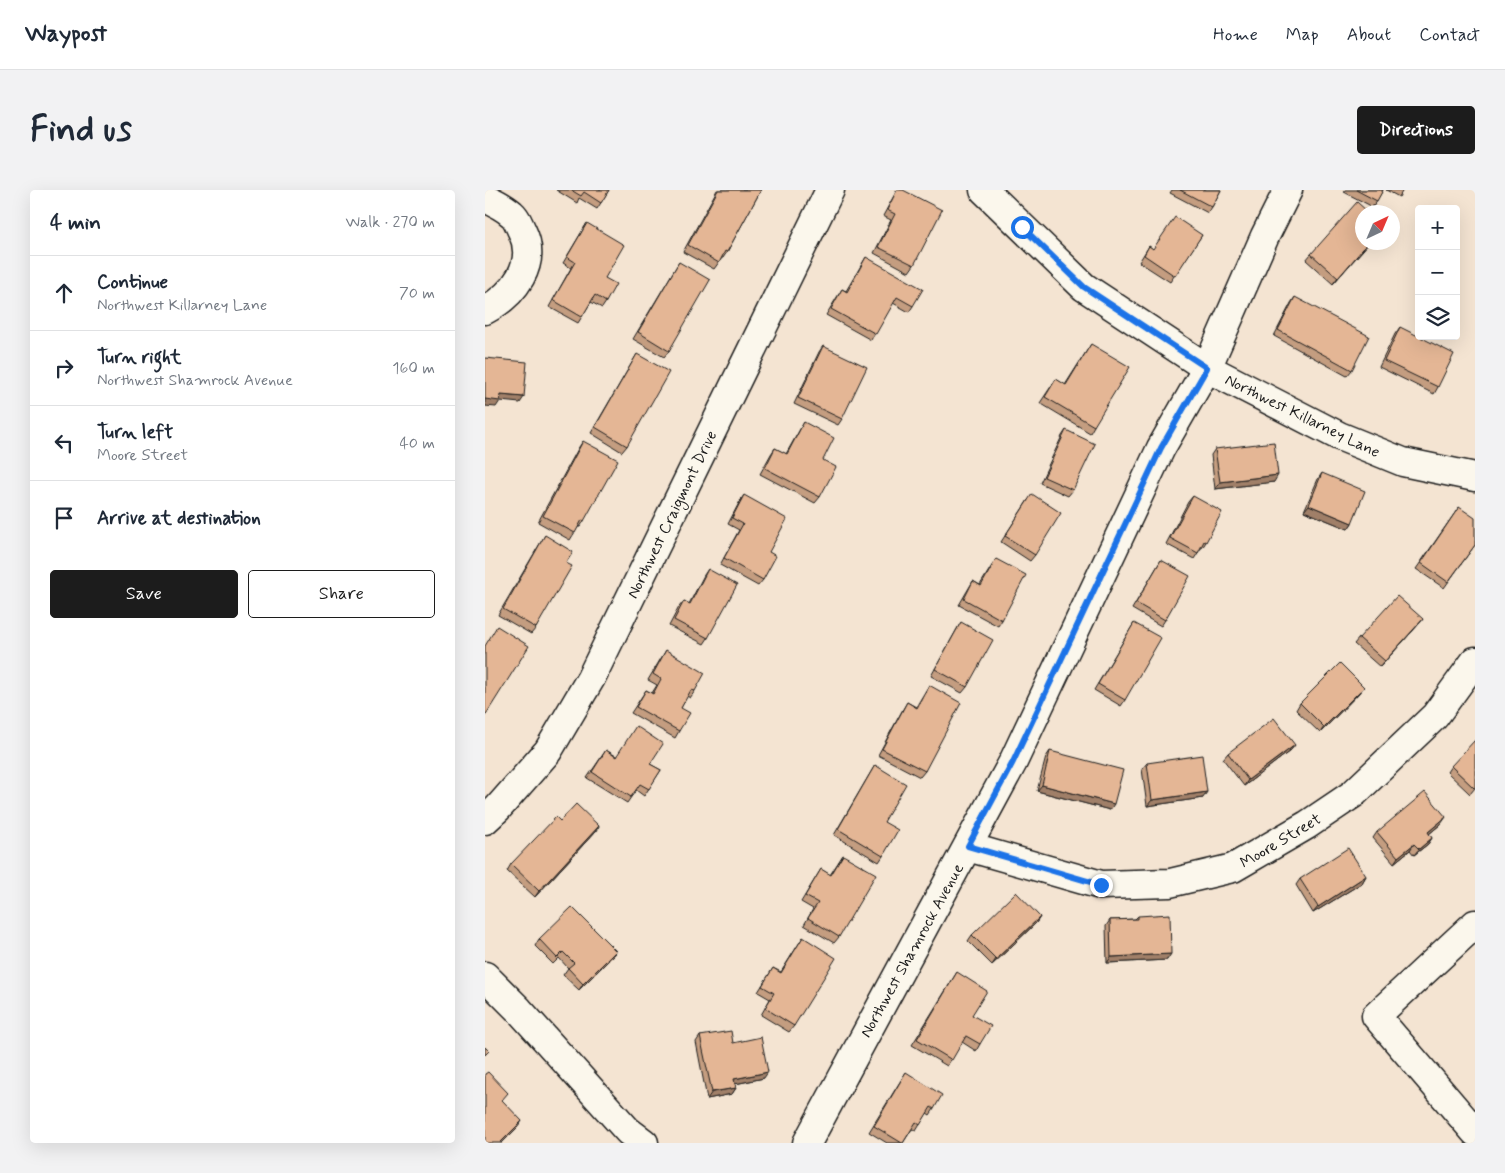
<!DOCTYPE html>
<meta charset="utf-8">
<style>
:root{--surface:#fff;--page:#f2f2f3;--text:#1f2937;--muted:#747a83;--line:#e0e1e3;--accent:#1c1c1c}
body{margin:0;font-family:Mynerve,sans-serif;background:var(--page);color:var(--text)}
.controls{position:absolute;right:15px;top:15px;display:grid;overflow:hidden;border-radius:5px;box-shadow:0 5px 20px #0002}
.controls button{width:45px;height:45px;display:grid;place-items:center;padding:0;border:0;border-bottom:1px solid var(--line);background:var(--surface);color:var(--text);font:25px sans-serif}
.compass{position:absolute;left:870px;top:15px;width:45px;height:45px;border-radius:50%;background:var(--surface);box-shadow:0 5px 20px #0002;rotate:44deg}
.stop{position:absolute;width:15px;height:15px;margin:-11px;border:4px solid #1a73e8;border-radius:50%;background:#fff}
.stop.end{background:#1a73e8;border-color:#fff;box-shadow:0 1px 5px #0008}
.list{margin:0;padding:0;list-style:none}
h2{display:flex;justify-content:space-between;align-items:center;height:65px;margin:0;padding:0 20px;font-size:21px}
h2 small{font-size:16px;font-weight:400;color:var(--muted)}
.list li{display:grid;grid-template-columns:32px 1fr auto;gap:15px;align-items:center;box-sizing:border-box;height:75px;padding:0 20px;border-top:1px solid var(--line)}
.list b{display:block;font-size:19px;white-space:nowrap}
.list p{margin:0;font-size:16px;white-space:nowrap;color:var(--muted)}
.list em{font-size:16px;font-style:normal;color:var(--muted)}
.actions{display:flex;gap:10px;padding:15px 20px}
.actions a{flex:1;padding:11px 0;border:1px solid var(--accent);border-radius:5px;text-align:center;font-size:18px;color:var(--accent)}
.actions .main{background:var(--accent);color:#fff}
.icon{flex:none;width:28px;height:28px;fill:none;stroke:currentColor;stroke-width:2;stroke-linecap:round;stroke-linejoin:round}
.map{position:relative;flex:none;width:990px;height:953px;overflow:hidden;border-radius:5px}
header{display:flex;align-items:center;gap:30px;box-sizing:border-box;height:70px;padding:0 25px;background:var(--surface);border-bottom:1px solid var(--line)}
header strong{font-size:24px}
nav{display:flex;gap:28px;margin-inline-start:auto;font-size:18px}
.intro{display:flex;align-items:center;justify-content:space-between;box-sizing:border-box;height:120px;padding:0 30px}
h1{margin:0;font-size:35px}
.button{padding:12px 22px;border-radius:5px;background:var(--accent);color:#fff;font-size:18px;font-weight:700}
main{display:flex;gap:30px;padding:0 30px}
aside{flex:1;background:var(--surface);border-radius:5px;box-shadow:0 5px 20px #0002}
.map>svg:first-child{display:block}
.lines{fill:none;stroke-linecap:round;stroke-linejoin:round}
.minor-casing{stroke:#1c1c1c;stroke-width:31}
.minor{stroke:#fbf7ec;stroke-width:28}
.wall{fill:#c49d80;stroke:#1c1c1c}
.shaded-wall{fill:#a07f68;stroke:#1c1c1c}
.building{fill:#e4b695;stroke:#1c1c1c}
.route{stroke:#1a73e8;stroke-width:6}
.labels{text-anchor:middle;stroke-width:4;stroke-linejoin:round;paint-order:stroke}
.street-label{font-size:16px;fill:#1c1c1c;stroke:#fbf7ec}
</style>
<header>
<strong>Waypost</strong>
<nav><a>Home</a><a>Map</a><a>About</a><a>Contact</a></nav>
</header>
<div class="intro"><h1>Find us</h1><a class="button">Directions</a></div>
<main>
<aside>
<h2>4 min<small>Walk · 270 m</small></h2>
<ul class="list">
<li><svg class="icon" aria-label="ahead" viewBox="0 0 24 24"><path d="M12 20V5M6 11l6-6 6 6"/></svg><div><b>Continue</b><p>Northwest Killarney Lane</p></div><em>70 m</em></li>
<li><svg class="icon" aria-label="right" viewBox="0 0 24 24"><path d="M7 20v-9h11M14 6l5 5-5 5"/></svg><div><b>Turn right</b><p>Northwest Shamrock Avenue</p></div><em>160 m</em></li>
<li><svg class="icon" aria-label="left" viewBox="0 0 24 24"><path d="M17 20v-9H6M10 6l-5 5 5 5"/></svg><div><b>Turn left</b><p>Moore Street</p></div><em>40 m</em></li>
<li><svg class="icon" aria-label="arrive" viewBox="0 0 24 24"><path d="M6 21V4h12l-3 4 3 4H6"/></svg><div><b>Arrive at destination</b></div></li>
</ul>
<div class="actions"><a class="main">Save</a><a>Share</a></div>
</aside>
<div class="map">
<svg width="990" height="953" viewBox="0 0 990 953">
<rect width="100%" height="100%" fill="#f4e4d2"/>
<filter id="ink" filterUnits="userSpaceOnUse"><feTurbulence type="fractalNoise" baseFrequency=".02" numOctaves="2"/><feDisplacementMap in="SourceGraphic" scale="10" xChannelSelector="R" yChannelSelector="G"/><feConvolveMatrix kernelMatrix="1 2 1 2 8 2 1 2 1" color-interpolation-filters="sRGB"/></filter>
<g filter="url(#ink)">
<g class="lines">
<defs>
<path id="minor" d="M499,0L599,97L722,178L854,246L918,272L990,287
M0,8C9,12 19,17 27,24C32,28 34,35 37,41C53,74 29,105 0,120
M0,630L13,618L63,561L106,488L345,0
M483,657L616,695L685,693L748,678L822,635L868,604L950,526L990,471
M990,734L891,826L990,942
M0,786L34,820L143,941L159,953
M322,953L528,572L676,258L722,178L780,46L803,0"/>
</defs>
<!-- minor casing -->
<use href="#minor" class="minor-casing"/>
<!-- minor -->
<use href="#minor" class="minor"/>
</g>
<!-- wall -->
<path class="wall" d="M71,0H124L112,19L94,8L92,13Z
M232,0H276L242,62L238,68H237L229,79L198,62Z
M412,0L429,75L424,82L389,63L406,30L398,26Z
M687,0H736L727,17L723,23L685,3Z
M860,0H898L888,17L859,2Z
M901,0H918L914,7Z
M102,33L120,88L121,112L117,118L106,112L93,133L64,117L86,78L78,73Z
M717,45L685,92L654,72L664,56L668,59Z
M878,52L848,94L821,70L826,64Z
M381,67L428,116L424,122L408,113L386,150L341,125L357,99L361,101Z
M194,72L184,161L179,167L148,149Z
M810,107L867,180L862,186L789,146L806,113Z
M915,137L953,197L949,204L894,177L910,144Z
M606,154L609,236L605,243L555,213L571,189L580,195Z
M338,156L357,229L353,235L309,214L334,162Z
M152,164L142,256L137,262L106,243Z
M319,232L338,270L335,307L330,313L275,284L286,264L290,258L301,264L315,239Z
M581,240L588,300L583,306L555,293L577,246Z
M98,251L99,331L95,337H93L85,350L53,332L94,257Z
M730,259L789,292L730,299L726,265Z
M837,283L867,333L863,339L819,321L833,289Z
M259,305L284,362L278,390L273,396L235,375L254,340L243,334L255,311Z
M708,306L721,352L717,358H716L709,369L681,354L703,312Z
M543,310L550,365L545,371L516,352Z
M974,317L990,355L959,398L931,379Z
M60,345L81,373L51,438L46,444L13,425Z
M511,369L517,430L513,436L474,415L488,391L495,395Z
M676,370L680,430L676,436L647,419Z
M223,379V448L219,454L184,436L194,417L199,411L204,414L219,385Z
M938,429L933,435L895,477L869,454L874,448Z
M476,432L482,497L477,503L446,486L472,439Z
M649,433L640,510L636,516L609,500Z
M181,460L210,501L205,508L202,506L196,518L194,541L190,548L146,523L161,500L167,503L172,495L163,490Z
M444,495L440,581L435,587L393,565L418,519L422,512L431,517Z
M874,503L835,543L811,520L815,513Z
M810,555L805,561L759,596L738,569L743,563Z
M121,560L131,566L165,574L176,580L159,606L151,600L142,613L102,588Z
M565,561L625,620L552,601L561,567Z
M662,573L718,608L662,616L657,579Z
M390,575L399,632L398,666L394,672L349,645Z
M966,576L990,598L985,604L962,582Z
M75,631L114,636L110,642L50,707L22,681L26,674Z
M956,634L944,644L947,648L943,654L929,665L925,660L909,673L888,648L892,642Z
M358,665L354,747L349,753L319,735L328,719L316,712L336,679L345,685Z
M881,686L877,693L828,723L811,695L815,689Z
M653,726L682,770L622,773L621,736L625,730L650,729Z
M555,727L551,733L507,775L483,751L487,745Z
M318,747L309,836L304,842L276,825L285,809L273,802L288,778L296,782Z
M54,749L131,761L127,767L94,800L78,785L83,778L74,768L68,774L50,756Z
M472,782L487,825L495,854L491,861L477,852L462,876L427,855Z
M215,846L248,853L279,888L250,894L251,898L247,904L222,909L211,852Z
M421,882L449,919L445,925L442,923L431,941L427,939L418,953H402L384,942Z"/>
<!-- shaded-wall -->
<path class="shaded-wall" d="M884,52H885L848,94L853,88Z
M16,205L39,207L35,213L15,211L11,217L0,216V209Z
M793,285L789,292L730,299L735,292Z
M824,315L867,333L863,339L819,321Z
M938,429L933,435L895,477L900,471Z
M879,497L874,503L835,543L839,537Z
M810,555L805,561L759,596L763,590Z
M557,595L629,614L625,620L552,601Z
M722,602L718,608L662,616L667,610Z
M961,627L956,634L938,649L943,642Z
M114,636L110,642L50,707L54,701Z
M947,648L943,654L929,665L934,659Z
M929,654L925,660L909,673L913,667Z
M881,686L877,693L828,723L833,717Z
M555,727L551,733L507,775L511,769Z
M131,761L127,767L94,800L98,794Z
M686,764L682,770L622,773L626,767Z
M283,882L279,888L245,895L249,889Z
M251,898L247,904L222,909L227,902Z
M37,931L33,937L17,953H15Z"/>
<!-- building -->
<path class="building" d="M86,0H124L116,13L99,2L96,6Z
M233,0H276L242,62L240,61L234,73L203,55Z
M412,0H418L457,20L429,75L393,57L410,24L402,20Z
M695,0H736L727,17Z
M871,0H898L892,11Z
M872,12L883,22H878V52H884L853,88L826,64Z
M690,27L717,45L690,86L659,65L664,56L668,59Z
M102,33L139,55L120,88L131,94L121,112L110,105L97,127L68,110L90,72L82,67Z
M381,67L438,99L428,116L412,107L391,144L346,119L357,99L362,102Z
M194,72L225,90L184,161L153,142Z
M810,107L884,146L867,180L793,140Z
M915,137L969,164L953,197L899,171Z
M606,154L645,177L609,236L560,207L571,189L581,195Z
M338,156L382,177L357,229L313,208Z
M152,164L184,182L142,256L110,237Z
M0,168L42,172L39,207L16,205L15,211L0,209Z
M319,232L349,248L338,270L351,277L335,307L280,278L290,258L302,264Z
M581,240L610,254L588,300L559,287Z
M98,251L133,270L99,331L97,330L90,343L58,326Z
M789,252L793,285L735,292L730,259Z
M837,283L880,301L867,333L824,315Z
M547,304L576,323L550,365L520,346Z
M259,305L302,329L284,362L291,366L278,390L239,368L258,334L247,328Z
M708,306L737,322L721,352L719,351L713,363L685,348Z
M974,317L990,328V355L963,392L936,373Z
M60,345L88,362L81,373L87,376L51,438L18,419Z
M511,369L541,385L517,430L479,409L488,391L496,396Z
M676,370L705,386L680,430L651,413Z
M223,379L252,395L223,448L189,430L199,411L205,414Z
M912,406L938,429L900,471L874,448Z
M476,432L508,450L482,497L450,479Z
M649,433L676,448L640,510L613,494Z
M12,436L44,456L0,526V456Z
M181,460L220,483L210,501L206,500L196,518L205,523L194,541L151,517L161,500L168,504L176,489L168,484Z
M855,473L879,497L839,537L815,513Z
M444,495L476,513L440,581L397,559L422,512L432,518Z
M789,528L810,555L763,590L743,563Z
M151,536L178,554L165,574L176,580L164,599L155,594L146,607L107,582L121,560L131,567Z
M990,550V597L989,598L966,576Z
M565,561L638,580L629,614L557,595Z
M717,565L722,602L667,610L662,573Z
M390,575L421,594L399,632L413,640L398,666L353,639Z
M940,602L961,627L943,642L947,648L934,659L929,654L913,667L892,642Z
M91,614L114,636L54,701L26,674L71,627L75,631Z
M863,658L881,686L833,717L815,689Z
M358,665L391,684L354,747L323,728L333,713L320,706L336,679L346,685Z
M531,702L555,727L511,769L487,745Z
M87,717L131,761L98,794L83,778L89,773L78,762L72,768L54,749Z
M685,724L686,764L626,767L625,730L653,729V726Z
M318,747L351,768L309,836L280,818L289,803L277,796L288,778L296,783Z
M472,782L502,801L487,825L506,836L495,854L481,846L467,870L432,849Z
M246,841L248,853L276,847L283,882L249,889L251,898L227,902L215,846Z
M0,857L4,861L0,865Z
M3,882L23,903L17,910L37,931L15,953H0V884Z
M421,882L457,905L449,919L446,917L435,935L431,932L418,953H417L389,936Z"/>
</g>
<g class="lines" filter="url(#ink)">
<!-- route -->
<path class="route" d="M537,37L599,97L722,178L676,258L528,572L483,656L616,695"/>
</g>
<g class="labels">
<!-- street labels -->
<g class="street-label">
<text transform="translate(818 225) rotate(26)" y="6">Northwest Killarney Lane</text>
<text transform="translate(186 324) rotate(-64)" y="6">Northwest Craigmont Drive</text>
<text transform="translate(795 650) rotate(-31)" y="6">Moore Street</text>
<text transform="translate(426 760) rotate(-61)" y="6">Northwest Shamrock Avenue</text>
</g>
</g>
</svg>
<div class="controls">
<button>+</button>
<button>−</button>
<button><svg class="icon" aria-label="layers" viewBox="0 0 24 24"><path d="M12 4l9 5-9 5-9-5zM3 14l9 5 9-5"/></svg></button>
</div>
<svg class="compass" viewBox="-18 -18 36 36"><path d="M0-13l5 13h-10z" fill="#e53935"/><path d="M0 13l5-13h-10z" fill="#747a83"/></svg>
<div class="stop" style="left:537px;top:37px"></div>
<div class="stop end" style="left:616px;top:695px"></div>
</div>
</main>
